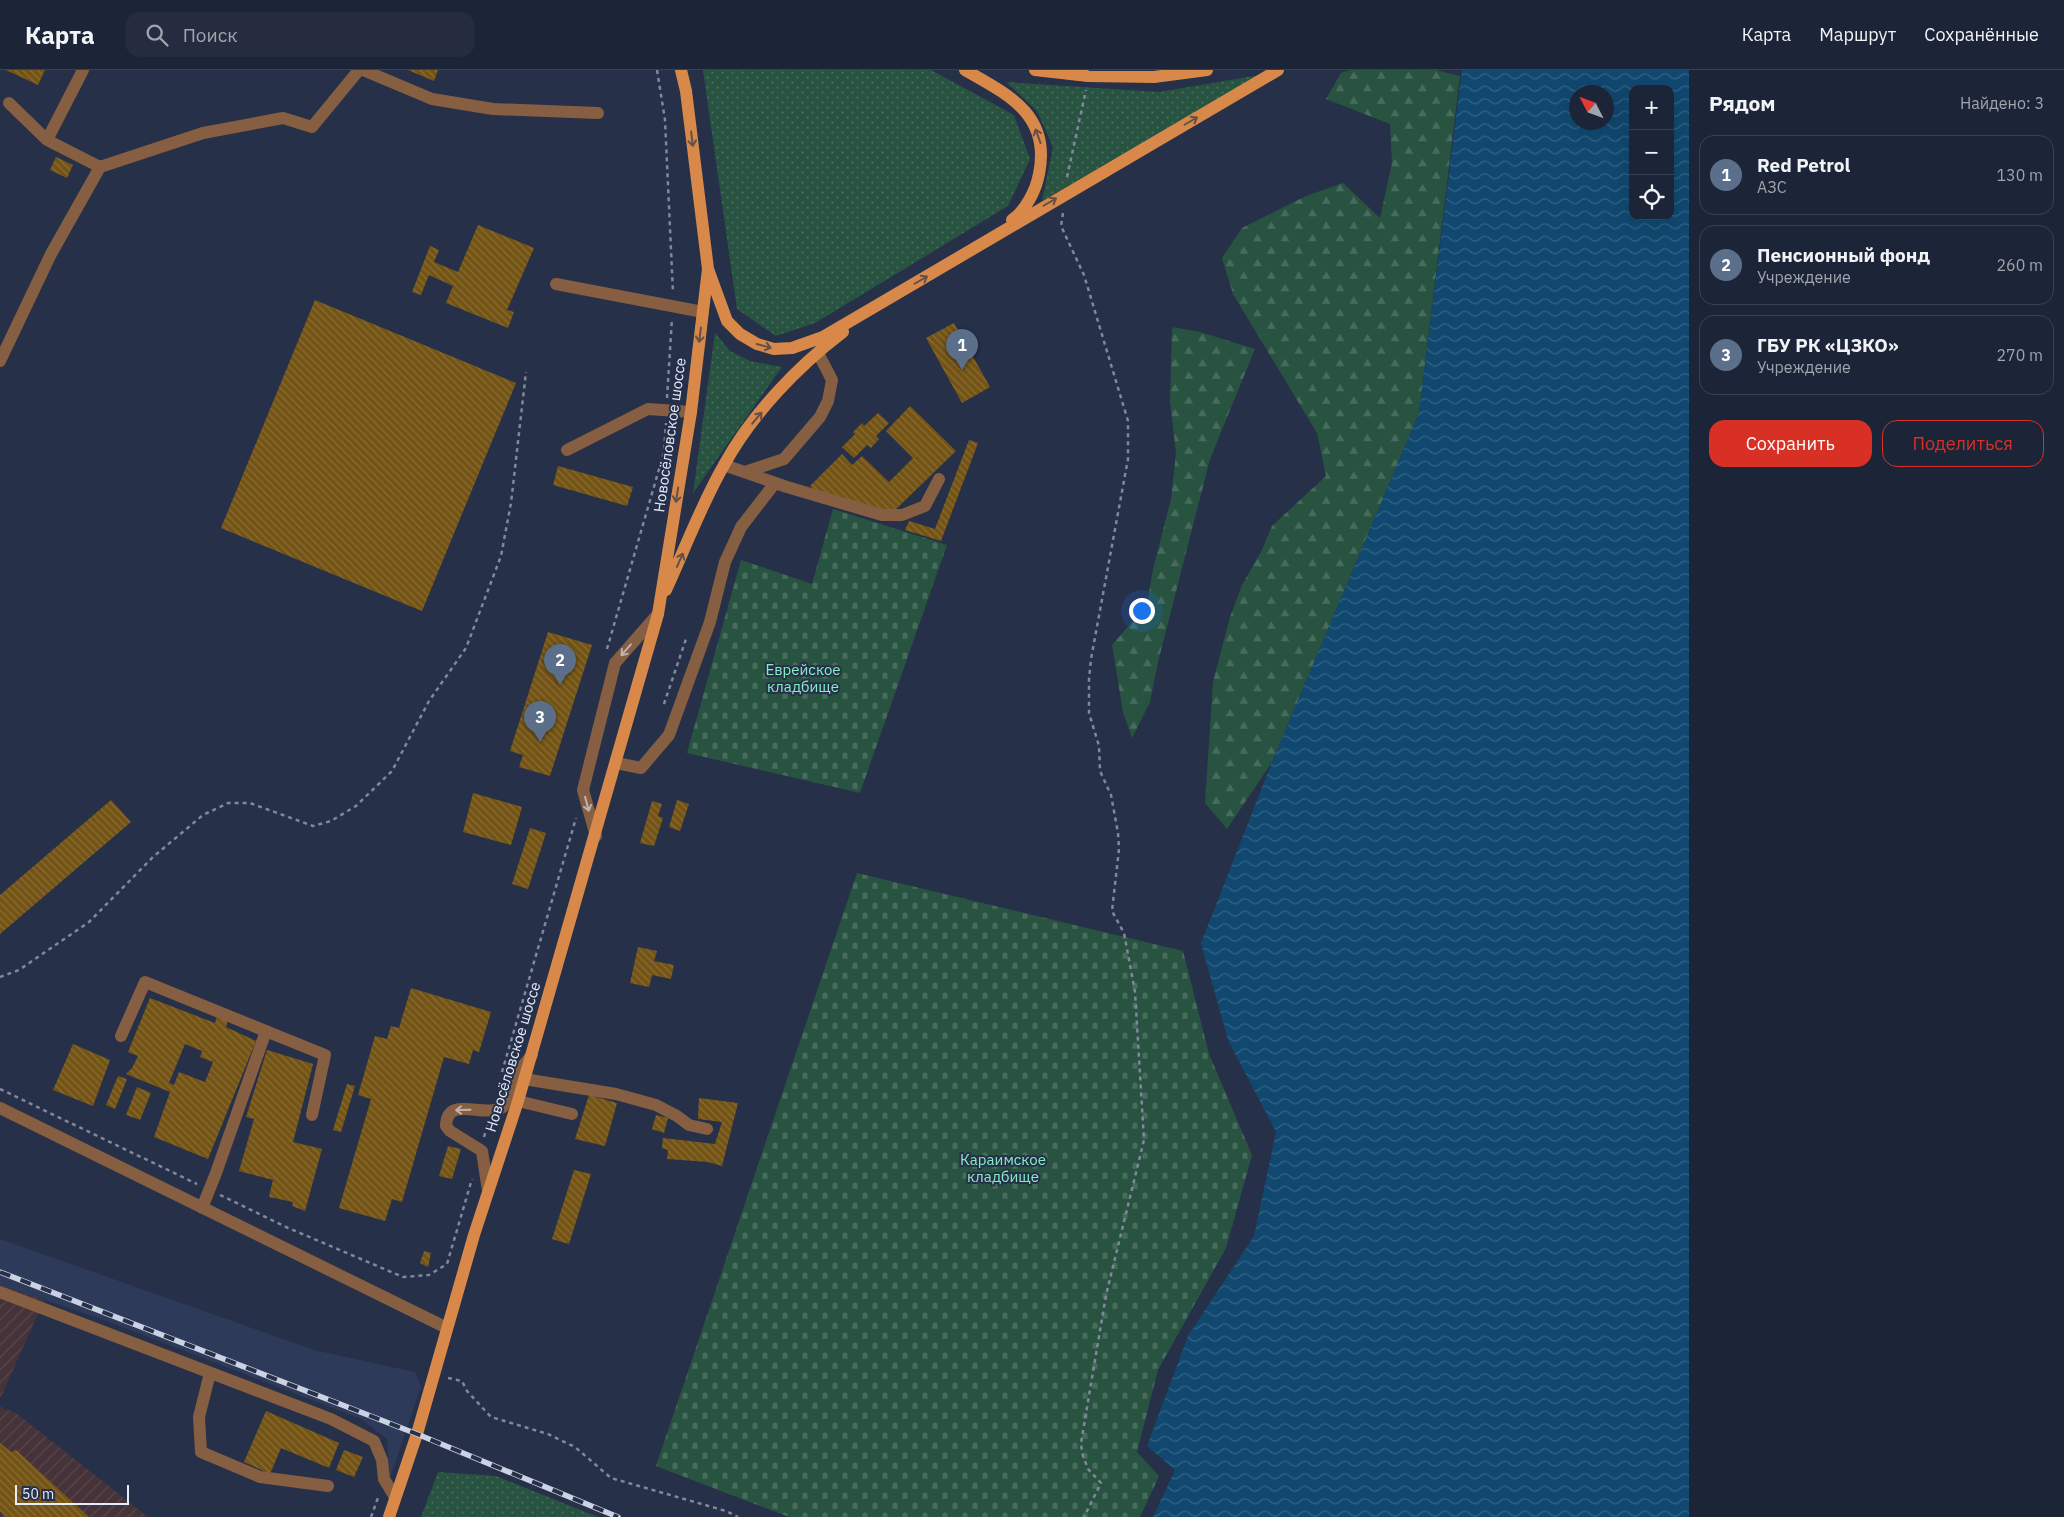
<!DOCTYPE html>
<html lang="ru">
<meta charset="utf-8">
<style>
:root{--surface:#1c2437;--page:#252c3f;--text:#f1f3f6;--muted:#a0a4ad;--line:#3a4152;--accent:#d93025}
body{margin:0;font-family:"IBM Plex Sans",sans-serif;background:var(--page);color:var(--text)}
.controls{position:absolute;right:15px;top:15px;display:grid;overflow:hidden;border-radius:10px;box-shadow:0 5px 20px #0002}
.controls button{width:45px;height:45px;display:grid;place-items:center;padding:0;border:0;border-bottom:1px solid var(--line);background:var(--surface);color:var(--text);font:25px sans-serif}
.compass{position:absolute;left:1569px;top:15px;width:45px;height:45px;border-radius:50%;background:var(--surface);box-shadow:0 5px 20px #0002;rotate:312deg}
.scale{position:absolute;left:15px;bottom:12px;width:114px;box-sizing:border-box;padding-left:5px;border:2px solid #e5ecfc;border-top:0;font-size:14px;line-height:18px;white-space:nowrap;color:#e5ecfc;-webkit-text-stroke:4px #263049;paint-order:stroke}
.you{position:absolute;left:1141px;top:540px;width:18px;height:18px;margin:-12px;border:4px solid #fff;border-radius:50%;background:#1a73e8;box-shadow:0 0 0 8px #1a73e833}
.badge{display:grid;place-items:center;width:32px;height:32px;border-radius:50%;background:var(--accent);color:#fff;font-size:16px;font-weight:700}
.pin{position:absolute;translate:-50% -41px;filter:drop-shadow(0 1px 2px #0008)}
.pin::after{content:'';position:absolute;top:26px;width:18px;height:15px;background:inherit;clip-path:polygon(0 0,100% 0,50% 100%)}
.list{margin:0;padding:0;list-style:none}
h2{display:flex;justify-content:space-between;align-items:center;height:65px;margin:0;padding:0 20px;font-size:21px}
h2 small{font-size:16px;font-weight:400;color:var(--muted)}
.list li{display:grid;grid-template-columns:32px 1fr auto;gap:15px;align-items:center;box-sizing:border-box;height:80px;margin:0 10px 10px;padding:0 10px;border:1px solid var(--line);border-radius:15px}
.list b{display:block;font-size:19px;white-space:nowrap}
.list p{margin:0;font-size:16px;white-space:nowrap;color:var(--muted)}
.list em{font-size:16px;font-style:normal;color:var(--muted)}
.actions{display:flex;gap:10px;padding:15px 20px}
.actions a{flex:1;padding:11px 0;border:1px solid var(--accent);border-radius:15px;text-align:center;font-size:18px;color:var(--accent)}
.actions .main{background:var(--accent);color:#fff}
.icon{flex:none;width:28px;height:28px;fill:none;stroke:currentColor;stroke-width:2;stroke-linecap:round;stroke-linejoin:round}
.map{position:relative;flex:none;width:1689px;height:1447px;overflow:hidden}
header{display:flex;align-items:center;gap:30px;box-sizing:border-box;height:70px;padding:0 25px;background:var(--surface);border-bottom:1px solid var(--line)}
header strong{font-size:24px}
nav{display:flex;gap:28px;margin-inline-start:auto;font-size:18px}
.search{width:350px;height:45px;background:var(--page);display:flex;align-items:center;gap:12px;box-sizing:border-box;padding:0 18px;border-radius:15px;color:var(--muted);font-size:19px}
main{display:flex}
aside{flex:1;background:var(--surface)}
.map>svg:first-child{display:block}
.industrial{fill:url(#industrial-furrows)}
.built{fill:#2e3a59}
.grass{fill:url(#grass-dots)}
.forest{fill:url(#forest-firs)}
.cemetery{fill:url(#cemetery-stones)}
.water{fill:url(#water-waves);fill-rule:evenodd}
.building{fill:url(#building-back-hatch);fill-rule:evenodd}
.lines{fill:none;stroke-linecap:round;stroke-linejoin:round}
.path{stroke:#80889d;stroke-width:2.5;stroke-dasharray:4 4;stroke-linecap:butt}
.minor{stroke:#865e41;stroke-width:12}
.major{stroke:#d88949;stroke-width:12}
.rail-casing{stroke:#cbd2e3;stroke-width:5.5}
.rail{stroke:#263049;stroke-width:4;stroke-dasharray:11;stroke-linecap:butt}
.oneway{stroke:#644f49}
.oneway2{stroke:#bfb3b1}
.labels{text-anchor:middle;stroke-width:4;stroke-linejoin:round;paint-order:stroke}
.street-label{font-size:15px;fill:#e5ecfc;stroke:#263049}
.park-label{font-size:15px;fill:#84eec2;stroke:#263049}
</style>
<header>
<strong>Карта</strong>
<div class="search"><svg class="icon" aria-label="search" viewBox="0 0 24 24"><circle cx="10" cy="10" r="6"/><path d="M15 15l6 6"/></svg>Поиск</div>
<nav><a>Карта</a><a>Маршрут</a><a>Сохранённые</a></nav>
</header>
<main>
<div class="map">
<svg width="1689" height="1447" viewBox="0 0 1689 1447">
<defs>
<pattern id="industrial-furrows" width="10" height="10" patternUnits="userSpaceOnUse" patternTransform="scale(1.25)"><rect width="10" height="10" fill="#463239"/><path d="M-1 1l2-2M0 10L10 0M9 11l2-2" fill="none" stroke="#58464d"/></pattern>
<pattern id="grass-dots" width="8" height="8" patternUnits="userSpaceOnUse" patternTransform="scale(1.25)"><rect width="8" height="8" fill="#285341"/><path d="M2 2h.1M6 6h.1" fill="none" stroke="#476c5d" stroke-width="1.8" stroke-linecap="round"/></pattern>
<pattern id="forest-firs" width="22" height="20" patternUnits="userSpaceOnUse" patternTransform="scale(1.25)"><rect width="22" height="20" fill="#285341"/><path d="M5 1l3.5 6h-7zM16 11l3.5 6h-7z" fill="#476c5d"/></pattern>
<pattern id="cemetery-stones" width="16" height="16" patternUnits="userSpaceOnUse" patternTransform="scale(1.25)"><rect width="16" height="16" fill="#285341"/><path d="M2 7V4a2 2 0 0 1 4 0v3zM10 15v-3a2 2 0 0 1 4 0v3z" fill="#476c5d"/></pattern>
<pattern id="water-waves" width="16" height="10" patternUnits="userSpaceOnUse" patternTransform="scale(1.25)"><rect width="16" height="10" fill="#114870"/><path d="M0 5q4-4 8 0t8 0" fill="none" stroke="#346385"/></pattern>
<pattern id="building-back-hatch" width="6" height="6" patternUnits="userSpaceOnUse" patternTransform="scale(1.25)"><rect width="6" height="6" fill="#745414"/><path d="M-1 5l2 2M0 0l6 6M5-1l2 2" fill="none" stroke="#886d37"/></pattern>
</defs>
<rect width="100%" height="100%" fill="#263049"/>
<!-- industrial -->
<path class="industrial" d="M0,1215L44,1230L0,1329Z
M0,1337L16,1343L148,1447H0Z"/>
<!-- built -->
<path class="built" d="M0,1169L314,1280L415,1302L421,1317L390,1408L387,1369L361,1349L96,1247L0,1215Z"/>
<!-- grass -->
<path class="grass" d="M703,0H931L1014,45L1030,89L1008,136L815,253L776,266L737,239Z
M1260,5L1042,131L1053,77L1037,41L1006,12L1159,22Z
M715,263L730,281L750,291L782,297L693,423Z
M438,1402L496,1406L598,1447H421Z"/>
<!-- forest -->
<path class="forest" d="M1350,0H1436L1460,6L1419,343L1272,692L1227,759L1205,733L1213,612L1230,547L1242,515L1261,482L1272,456L1326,406L1317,363L1233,224L1222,188L1242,158L1306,126L1343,113L1380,148L1392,93L1390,54L1326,29L1341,3Z
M1172,257L1200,262L1255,279L1210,389L1158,592L1150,632L1132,668L1123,642L1112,575L1147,535L1153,499L1171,429L1176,383L1170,331Z"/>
<!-- cemetery -->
<path class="cemetery" d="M833,439L947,475L860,723L687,683L741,490L812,514Z
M857,803L1183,881L1209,984L1252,1085L1226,1178L1158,1300L1137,1382L1159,1406L1140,1447H789L656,1396Z"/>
<!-- water -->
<path class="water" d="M1462,0H1689V1447H1153L1175,1400L1147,1376L1188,1266L1254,1166L1276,1062L1228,970L1201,873L1272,692L1419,343ZM1633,19H1670V146H1633ZM1576,22H1606V52H1576Z"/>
<!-- building -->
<path class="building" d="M6,0H45L38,15Z
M408,0H438L434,11Z
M56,87L73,95L67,108L50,100Z
M478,155L534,178L507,240L514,242L508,258L446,233L453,216L429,205L421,225L412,222L430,176L439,180L434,192L458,202Z
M315,230L516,313L422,541L221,458Z
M954,253L990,317L962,333L926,268Z
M910,336L956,381L893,442L816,422L810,416L842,384L852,395L862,386L889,412L913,388L886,361Z
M878,343L889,353L876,366L879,369L871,378L867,375L854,388L842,377L855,364L853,362L862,353L864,356Z
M969,370L978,373L941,471L905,460L909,451L935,459Z
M558,396L633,417L627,436L553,415Z
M548,562L592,575L550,706L519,697L523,685L510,681Z
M473,723L522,737L511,775L463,762Z
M111,730L131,752L0,864V825Z
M677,730L689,734L680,761L669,757Z
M652,731L662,734L658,746L663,748L654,776L640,773Z
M530,758L546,763L528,819L512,814Z
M638,877L657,881L654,891L674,895L671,909L652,905L649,917L630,913Z
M411,918L491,942L479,982L473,980L469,994L444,987L402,1132L392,1129L385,1151L339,1138L371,1029L358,1025L375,966L387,969L391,956L399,958Z
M150,928L215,953L217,946L228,950L226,957L256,971L208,1089L154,1067L170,1022L126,1004L132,998L138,986L128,982ZM185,974L202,981L200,987L213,992L205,1012L179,1002L174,1015L169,1013Z
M73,974L110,990L93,1036L53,1020Z
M267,980L313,994L293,1072L322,1079L305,1141L292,1136L293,1132L269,1127L273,1110L239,1101L254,1049L246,1047Z
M118,1006L127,1009L115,1039L106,1035Z
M347,1014L355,1016L341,1062L333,1060Z
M137,1017L151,1023L140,1050L126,1045Z
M589,1025L617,1033L605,1076L575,1069Z
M699,1028L738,1033L722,1096L708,1092L667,1089L668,1080L662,1078L663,1068L715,1074L722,1052L698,1049Z
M656,1045L668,1048L664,1063L652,1059Z
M448,1076L461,1079L452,1109L439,1106Z
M574,1100L591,1104L569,1174L552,1169Z
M424,1181L431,1183L428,1197L420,1193Z
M266,1341L339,1373L329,1398L281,1378L270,1404L244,1392Z
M0,1373L11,1382L16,1380L89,1447H6L0,1441Z
M344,1380L363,1387L354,1407L336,1400Z"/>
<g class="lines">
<!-- path -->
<path class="path" d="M657,0L665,50L673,223
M1067,107L1086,20
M1063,143L1061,156L1084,205L1128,351V389L1091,589L1089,609V643L1099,676L1100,701L1111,725L1118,763L1119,779L1112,841L1124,863L1135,922L1144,1070L1106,1225L1081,1373L1082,1383L1088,1399L1101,1413L1084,1447
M667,328L672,248
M607,579L664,382L666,353
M664,634L686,569
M0,907L19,900L89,852L153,787L203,745L228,733H250L313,756L331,751L356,736L392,701L429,631L466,578L501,486L511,433L526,302
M502,1002L576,748
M0,1019L197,1114
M484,1067L488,1053
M220,1125L286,1157L403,1207L429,1205L447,1194L472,1109
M448,1308L462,1311L467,1321L491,1347L548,1364L575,1377L611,1408L726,1441L738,1447
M371,1447L379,1425"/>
<!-- minor -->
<path class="minor" d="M83,0L47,70L100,97
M363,0L432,29L493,39L598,43
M9,33L47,70
M556,214L703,242
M0,291L51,184L100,97L203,63L283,48L312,57L359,0
M567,380L648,339L691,342
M724,395L787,417L882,445H902L925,436L939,409
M745,402L784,389L820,347L828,331L832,310L818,283
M616,693L641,698L669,665L710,552L725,492L741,457L775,413
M596,766L583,720L615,593L658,544
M121,966L145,912L325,985L312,1045
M524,1009L616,1024L656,1035L677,1046L689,1055L707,1059
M518,1031L572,1044
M0,1038L447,1258
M488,1121L482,1081L450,1061L446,1056C447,1024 484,1049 503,1037L521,998L532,985
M202,1138L216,1103L266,961
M0,1222L331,1349L374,1371L382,1390L384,1409L395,1427
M210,1303L199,1347L201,1382L260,1407L328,1416"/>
<!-- major -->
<path class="major" d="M681,0L686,21L708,199L727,251L740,264L757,274L774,279L792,278L823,267L1278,0
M965,0C1009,25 1051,45 1039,104C1036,120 1026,140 1012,150
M1035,0L1088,6L1154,7L1207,0
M666,520C685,479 701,435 724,395C752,344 797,297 843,262
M389,1447L417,1364L474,1165L518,1031L658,544L691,342L708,199"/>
<defs>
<path id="rail" d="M0,1202L417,1364L618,1447"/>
</defs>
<!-- rail casing -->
<use href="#rail" class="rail-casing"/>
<!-- rail -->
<use href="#rail" class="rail"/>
</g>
<!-- one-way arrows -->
<defs><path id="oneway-shaft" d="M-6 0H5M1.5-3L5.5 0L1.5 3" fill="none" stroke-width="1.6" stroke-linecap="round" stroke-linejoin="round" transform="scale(1.25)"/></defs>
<g class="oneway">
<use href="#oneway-shaft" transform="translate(1191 51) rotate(-30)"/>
<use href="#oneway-shaft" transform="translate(1038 66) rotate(-110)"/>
<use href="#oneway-shaft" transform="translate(692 69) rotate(83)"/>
<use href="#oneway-shaft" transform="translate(1050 132) rotate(-30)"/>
<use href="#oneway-shaft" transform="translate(921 210) rotate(-30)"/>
<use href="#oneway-shaft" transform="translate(700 265) rotate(97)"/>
<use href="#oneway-shaft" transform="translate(764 276) rotate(15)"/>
<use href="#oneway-shaft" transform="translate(757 348) rotate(-50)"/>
<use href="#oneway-shaft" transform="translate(677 425) rotate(99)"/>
<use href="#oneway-shaft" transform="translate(680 490) rotate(-66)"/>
</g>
<g class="oneway2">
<use href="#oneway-shaft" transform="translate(626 580) rotate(131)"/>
<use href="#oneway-shaft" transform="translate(587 734) rotate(75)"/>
<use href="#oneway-shaft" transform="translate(463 1040) rotate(179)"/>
</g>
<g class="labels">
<!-- street labels -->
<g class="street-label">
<text transform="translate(670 365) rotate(-82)" y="5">Новосёловское шоссе</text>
<text transform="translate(513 987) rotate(-73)" y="5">Новосёловское шоссе</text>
</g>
<!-- park labels -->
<g class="park-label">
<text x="803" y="605">Еврейское<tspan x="803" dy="17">кладбище</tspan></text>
<text x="1003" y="1095">Караимское<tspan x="1003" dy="17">кладбище</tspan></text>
</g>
</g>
</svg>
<div class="controls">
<button>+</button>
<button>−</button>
<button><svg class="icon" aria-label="locate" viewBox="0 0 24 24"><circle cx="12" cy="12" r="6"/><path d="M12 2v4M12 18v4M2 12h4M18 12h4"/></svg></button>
</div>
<svg class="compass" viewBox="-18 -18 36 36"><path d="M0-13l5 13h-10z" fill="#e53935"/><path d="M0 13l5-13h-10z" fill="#a0a4ad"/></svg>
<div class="scale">50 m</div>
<div class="you"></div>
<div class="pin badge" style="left:962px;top:300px;background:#5c6f8a">1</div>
<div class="pin badge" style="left:560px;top:615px;background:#5c6f8a">2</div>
<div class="pin badge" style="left:540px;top:672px;background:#5c6f8a">3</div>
</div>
<aside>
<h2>Рядом<small>Найдено: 3</small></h2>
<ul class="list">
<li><span class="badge" style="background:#5c6f8a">1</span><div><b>Red Petrol</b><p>АЗС</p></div><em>130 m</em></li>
<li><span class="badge" style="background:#5c6f8a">2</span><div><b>Пенсионный фонд</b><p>Учреждение</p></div><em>260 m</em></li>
<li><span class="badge" style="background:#5c6f8a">3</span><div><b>ГБУ РК «ЦЗКО»</b><p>Учреждение</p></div><em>270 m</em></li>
</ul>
<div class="actions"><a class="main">Сохранить</a><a>Поделиться</a></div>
</aside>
</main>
